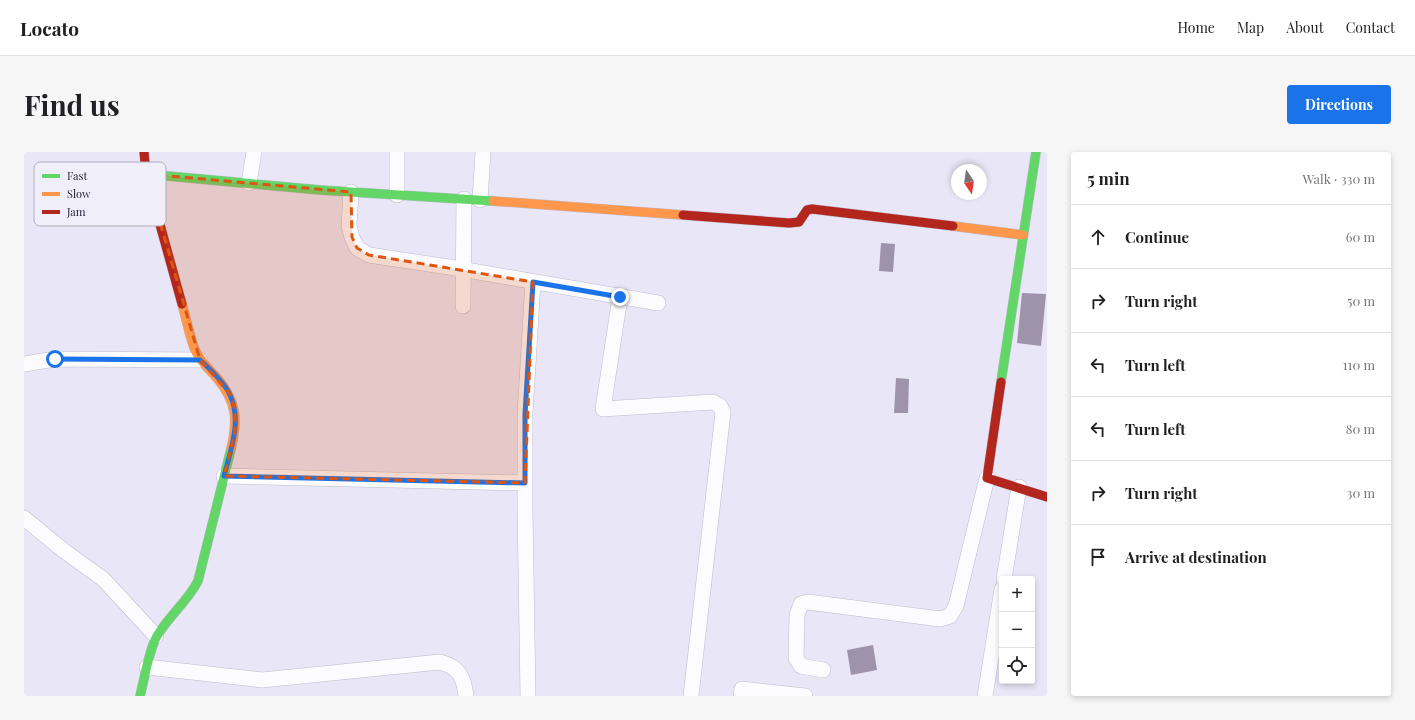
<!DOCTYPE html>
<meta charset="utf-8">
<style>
:root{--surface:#fff;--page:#f6f6f6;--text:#202124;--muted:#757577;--line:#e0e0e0;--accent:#1a73e8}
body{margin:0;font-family:"Playfair Display",serif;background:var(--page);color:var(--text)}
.controls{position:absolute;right:12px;bottom:12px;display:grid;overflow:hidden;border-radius:4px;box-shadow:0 2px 6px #0003}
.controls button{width:36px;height:36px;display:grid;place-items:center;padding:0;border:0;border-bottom:1px solid var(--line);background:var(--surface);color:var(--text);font:20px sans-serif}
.compass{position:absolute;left:927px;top:12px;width:36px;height:36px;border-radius:50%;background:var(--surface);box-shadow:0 2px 6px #0003;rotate:167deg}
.stop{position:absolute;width:12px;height:12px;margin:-9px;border:3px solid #1a73e8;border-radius:50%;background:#fff}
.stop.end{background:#1a73e8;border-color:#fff;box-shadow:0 1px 4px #0008}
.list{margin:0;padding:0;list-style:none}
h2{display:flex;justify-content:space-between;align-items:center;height:52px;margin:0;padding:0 16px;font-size:17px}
h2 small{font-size:13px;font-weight:400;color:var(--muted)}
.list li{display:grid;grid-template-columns:26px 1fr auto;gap:12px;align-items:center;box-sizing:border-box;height:64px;padding:0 16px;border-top:1px solid var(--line)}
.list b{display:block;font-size:15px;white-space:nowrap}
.list em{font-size:13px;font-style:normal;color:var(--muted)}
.icon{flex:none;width:22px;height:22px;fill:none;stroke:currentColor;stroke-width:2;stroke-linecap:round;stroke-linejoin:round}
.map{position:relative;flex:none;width:1023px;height:544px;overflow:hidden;border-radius:4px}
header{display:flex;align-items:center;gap:24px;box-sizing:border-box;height:56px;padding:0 20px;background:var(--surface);border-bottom:1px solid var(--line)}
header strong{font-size:19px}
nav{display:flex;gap:22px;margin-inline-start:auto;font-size:14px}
.intro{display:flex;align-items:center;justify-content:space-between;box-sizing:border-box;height:96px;padding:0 24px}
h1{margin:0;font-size:28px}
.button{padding:10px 18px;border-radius:4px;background:var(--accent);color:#fff;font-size:14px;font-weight:700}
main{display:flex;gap:24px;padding:0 24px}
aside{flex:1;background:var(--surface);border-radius:4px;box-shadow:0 2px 6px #0003}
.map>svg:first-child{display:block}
.building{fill:#9f93ac}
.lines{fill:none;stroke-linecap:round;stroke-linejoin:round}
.street-casing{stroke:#bebbcc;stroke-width:16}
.fast-casing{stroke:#bebbcc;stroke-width:10}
.slow-casing{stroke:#bebbcc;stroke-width:10}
.jam-casing{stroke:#bebbcc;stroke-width:10}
.street{stroke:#fcfbfe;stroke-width:15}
.fast{stroke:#63d668;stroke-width:9}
.slow{stroke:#ff974d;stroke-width:9}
.jam{stroke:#b3261e;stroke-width:9}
.route{stroke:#1a73e8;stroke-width:5}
.marked{fill:#de560e;fill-opacity:0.2;stroke:#de560e;stroke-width:3;stroke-dasharray:8 5;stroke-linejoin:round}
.key{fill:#f0eef9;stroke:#b2afbd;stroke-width:1}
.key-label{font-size:11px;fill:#211d31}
</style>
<header>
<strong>Locato</strong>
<nav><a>Home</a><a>Map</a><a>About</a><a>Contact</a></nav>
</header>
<div class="intro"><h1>Find us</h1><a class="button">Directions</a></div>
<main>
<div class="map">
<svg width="1023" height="544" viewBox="0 0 1023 544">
<rect width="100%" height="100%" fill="#e8e6f7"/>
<!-- building -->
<path class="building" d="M857,91L871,92L869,120L855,119Z
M998,141L1022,142L1017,194L993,191Z
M872,226L885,227L884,261H870Z
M849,493L853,518L827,523L823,498Z"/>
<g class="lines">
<defs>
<path id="street" d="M225,31L230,0
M327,40L325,74L328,85L333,96L345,103L425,115L634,151
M373,43V0
M456,48L459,0
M596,145L579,257L689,250L696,254L699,260L667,544
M439,154L440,47
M0,212L31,207L176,208
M200,324L501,331
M0,366L39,398L79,427L132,484
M980,427L995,335
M123,515L238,528L416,510C435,515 440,525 442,544
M799,518L777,514L772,506L773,463L777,452L784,450L916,467L926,464L932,454L963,326
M504,544L501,358V262L509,130
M717,544L718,537L781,544
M961,544L978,437"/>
<path id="fast" d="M122,22L296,38L469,49
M977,230L1012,0
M116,544C121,525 124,500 133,484C145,464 163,450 174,429L207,297"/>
<path id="slow" d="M469,49L659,63
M929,74L999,83
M158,152C162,165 167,192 173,202C178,211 186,218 193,226C213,250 214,268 207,297"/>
<path id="jam" d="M120,0L122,22L158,152
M659,63L765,71L775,70L783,58L788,57L929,74
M977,230L963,326L1023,345"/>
</defs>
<!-- street casing -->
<use href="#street" class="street-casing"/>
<!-- fast casing -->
<use href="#fast" class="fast-casing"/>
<!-- slow casing -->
<use href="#slow" class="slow-casing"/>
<!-- jam casing -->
<use href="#jam" class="jam-casing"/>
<!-- street -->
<use href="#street" class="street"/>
<!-- fast -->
<use href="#fast" class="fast"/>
<!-- slow -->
<use href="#slow" class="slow"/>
<!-- jam -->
<use href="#jam" class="jam"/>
</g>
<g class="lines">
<!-- route -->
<path class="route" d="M31,207L176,208C186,217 201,231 206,243C218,269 207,297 200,324L501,331V262L509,130L596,145"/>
</g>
<!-- marked area -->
<path class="marked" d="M122,22L327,40L328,85L333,96L345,103L509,130L501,331L200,324L211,280V258L206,242L176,208Z"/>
<!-- legend -->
<rect x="10" y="10" width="132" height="64" rx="6" class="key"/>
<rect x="18" y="22" width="18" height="4" fill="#63d668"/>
<rect x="18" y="40" width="18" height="4" fill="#ff974d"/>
<rect x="18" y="58" width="18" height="4" fill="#b3261e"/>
<g class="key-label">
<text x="43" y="28">Fast</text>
<text x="43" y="46">Slow</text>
<text x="43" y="64">Jam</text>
</g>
</svg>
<div class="controls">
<button>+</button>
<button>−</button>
<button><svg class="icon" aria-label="locate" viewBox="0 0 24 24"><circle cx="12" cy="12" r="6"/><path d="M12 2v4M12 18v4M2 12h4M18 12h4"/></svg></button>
</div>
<svg class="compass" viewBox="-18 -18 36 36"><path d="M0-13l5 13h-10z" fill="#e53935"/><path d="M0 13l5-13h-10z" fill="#757577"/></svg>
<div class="stop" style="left:31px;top:207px"></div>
<div class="stop end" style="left:596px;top:145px"></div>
</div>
<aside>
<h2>5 min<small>Walk · 330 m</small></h2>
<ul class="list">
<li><svg class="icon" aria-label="ahead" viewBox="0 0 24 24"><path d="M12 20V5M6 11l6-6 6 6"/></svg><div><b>Continue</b></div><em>60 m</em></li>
<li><svg class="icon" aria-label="right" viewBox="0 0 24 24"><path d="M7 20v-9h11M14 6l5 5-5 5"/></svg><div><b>Turn right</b></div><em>50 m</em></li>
<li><svg class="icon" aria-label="left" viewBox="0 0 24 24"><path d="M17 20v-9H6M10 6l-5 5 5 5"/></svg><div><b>Turn left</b></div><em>110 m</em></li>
<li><svg class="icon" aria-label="left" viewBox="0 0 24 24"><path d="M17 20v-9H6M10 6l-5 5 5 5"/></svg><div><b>Turn left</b></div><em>80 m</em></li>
<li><svg class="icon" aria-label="right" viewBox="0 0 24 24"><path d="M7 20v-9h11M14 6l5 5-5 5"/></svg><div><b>Turn right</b></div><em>30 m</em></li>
<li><svg class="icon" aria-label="arrive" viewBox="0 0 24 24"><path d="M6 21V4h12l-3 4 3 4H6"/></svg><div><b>Arrive at destination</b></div></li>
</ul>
</aside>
</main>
